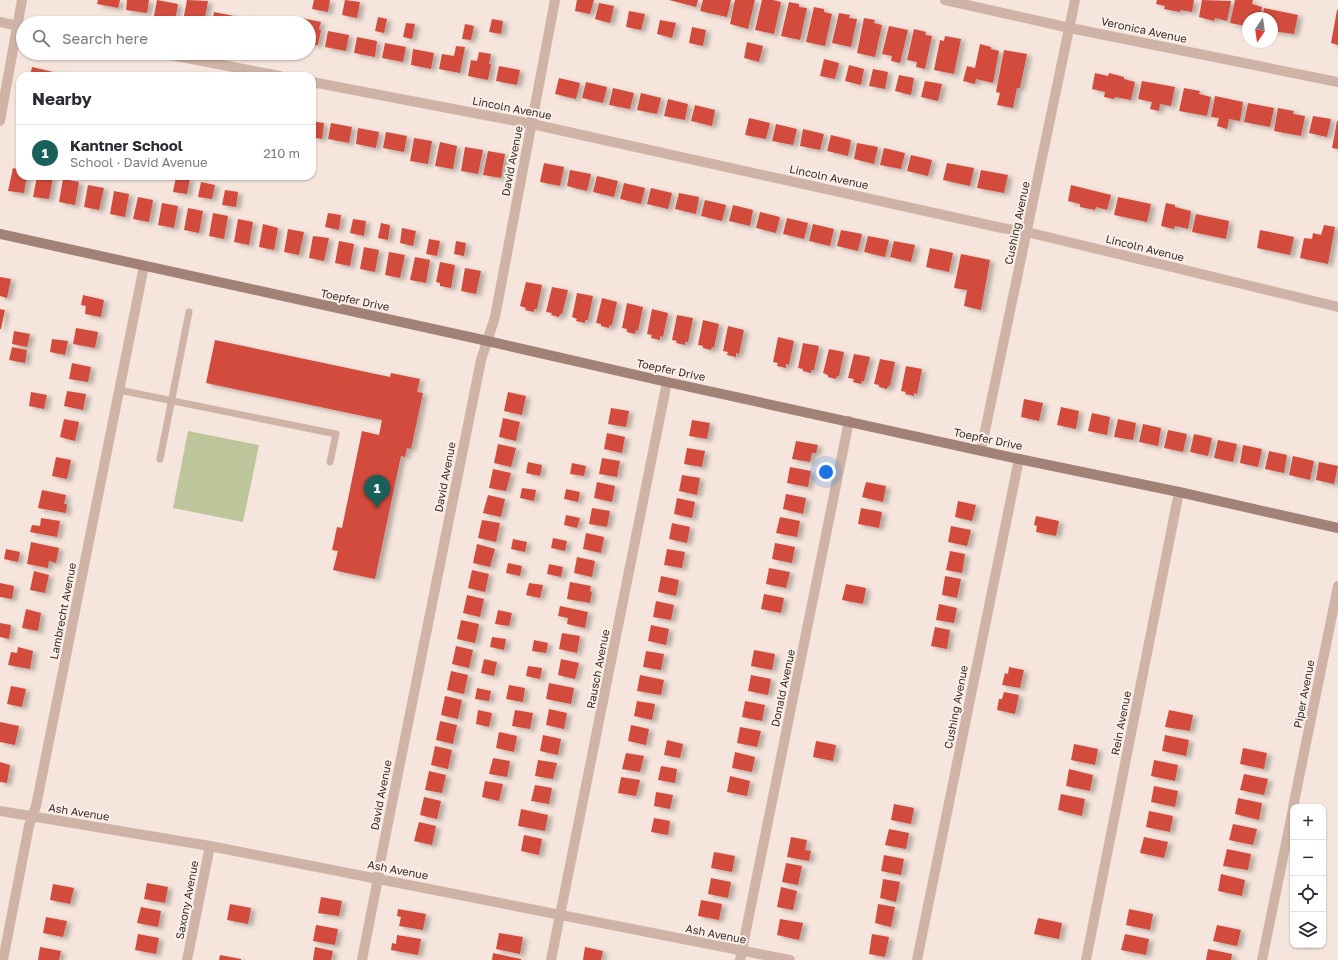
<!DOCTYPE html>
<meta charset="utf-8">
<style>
:root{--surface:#fff;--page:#f2f2f3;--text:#2b2b33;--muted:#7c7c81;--line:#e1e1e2;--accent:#19605a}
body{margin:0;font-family:"Golos Text",sans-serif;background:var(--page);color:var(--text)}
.controls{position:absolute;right:12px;bottom:12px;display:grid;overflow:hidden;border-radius:8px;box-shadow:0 1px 3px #0004}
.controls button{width:36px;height:36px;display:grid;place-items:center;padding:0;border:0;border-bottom:1px solid var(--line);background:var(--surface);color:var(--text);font:20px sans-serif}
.compass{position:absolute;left:1242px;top:12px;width:36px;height:36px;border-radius:50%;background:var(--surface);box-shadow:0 1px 3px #0004;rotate:193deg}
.you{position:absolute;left:826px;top:472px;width:14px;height:14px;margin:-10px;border:3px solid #fff;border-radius:50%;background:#1a73e8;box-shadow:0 0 0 6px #1a73e833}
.badge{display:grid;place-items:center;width:26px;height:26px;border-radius:50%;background:var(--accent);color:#fff;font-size:13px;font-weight:700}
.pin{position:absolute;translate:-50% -33px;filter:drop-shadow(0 1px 2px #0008)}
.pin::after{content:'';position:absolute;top:21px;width:14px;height:12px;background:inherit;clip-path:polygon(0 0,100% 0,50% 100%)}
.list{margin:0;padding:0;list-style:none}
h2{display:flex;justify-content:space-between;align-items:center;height:52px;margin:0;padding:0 16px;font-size:17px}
h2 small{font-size:13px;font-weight:400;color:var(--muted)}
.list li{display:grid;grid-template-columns:26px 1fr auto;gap:12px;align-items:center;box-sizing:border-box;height:56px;padding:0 16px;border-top:1px solid var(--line)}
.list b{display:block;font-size:15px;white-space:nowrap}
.list p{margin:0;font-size:13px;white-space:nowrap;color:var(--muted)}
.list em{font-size:13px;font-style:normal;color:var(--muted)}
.icon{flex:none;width:22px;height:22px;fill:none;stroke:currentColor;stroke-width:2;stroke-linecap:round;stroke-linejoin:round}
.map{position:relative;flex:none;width:1338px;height:960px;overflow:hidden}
.search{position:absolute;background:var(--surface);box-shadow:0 1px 3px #0004;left:16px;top:16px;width:300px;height:44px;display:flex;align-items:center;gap:10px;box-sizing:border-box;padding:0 14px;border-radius:22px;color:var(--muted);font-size:15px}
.panel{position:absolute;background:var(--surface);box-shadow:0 1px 3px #0004;left:16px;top:72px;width:300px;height:108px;border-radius:12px}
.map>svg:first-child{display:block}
.green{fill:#bdc59a}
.building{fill:#d24c3d;filter:url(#shadow)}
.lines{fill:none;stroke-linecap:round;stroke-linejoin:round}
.lane{stroke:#ceb3a6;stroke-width:7}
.street{stroke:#ceb3a6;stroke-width:10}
.secondary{stroke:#a28177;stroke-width:10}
.labels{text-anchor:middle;stroke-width:4;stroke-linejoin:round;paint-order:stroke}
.street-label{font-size:11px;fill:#3a2b28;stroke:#fbf0e9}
</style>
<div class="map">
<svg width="1338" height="960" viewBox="0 0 1338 960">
<defs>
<filter id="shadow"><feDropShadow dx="4.5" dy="2.5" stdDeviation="2" flood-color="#0004"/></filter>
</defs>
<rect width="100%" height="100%" fill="#f5e5dc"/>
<!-- green -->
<path class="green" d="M188,431L259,445L243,522L173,508Z"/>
<!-- building -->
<path class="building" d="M98,0H120L118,8L97,4Z
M127,0H149L147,13L126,10Z
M157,0L178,4L175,20L154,16Z
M187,0L208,1L204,23L183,21Z
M314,0H330L328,12L312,9Z
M345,0L360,2L357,18L342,15Z
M577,0H594L590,14L575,11Z
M669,0H698L696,7Z
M703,0H731L727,17L700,11Z
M735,0H755L748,29L730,24Z
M762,0H773L781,2L774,34L755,30Z
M1157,0H1194L1192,12L1181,10L1180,12L1164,9L1165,6L1156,4Z
M1202,0L1231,1L1227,21L1215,18L1214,21L1199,17Z
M1235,0H1253L1252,4L1262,7L1260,18H1248V23H1246V26L1230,23Z
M789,2L799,4V7L807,8L800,40L781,36Z
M599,3L614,6L610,23L595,19Z
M814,7L824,9V12L832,14L825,46L806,42Z
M1264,8L1298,15L1294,34L1272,31V18H1262Z
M1337,10H1338V45L1331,43Z
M629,11L645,14L641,30L626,27Z
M214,12L234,16L233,23H212Z
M839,13L850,15L849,18L857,19L851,47L832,43Z
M243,16L263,20V23H241Z
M378,17L387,19L384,33L375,31Z
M302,18L321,22L319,29L321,30L318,45L309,44V23H301Z
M864,18L875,20L874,23L882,25L875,57L857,53Z
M492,19L503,21L501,34L489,32Z
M660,20L676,23L672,38L657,34Z
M406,23L415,24L412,39L403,37Z
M465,24L474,26L471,40L462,39Z
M889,26L908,30L900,63L891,61L892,56L882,54Z
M692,27L706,30L703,46L689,43Z
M914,29L926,32L925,35L932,36L925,69L916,67L917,62L907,60Z
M328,31L349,35L346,51L325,47Z
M945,36L961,39L954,74L934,70L940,40L944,41Z
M357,37L377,41L375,57L354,53Z
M747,42L763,46L759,62L744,58Z
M385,43L406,47L403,62L382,58Z
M980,44L991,47V49L999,51L993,83L976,79L975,84L963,81L967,66L975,68Z
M456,46L465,47L460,73L439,69L442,54L454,56Z
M413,49L434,53L431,69L411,65Z
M1004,50L1027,54L1020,88H1017L1013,108L997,105L1000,93L996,92Z
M479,52L491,54L489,64H491L488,80L468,76L471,60L477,61Z
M824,59L839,63L835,79L820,76Z
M849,65L864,69L861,85L845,81Z
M499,66L520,70L517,85L496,81Z
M32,67L53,72L52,76H30Z
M873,69L888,72L885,89L869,86Z
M59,72L76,75V76H58Z
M1095,73L1108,76L1109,73L1124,77V79L1135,82L1131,100L1115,97L1114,99L1104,97L1105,92L1092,89Z
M899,75L914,78L911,95L895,91Z
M559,78L580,83L576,99L555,94Z
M925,81L942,84L938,101L921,97Z
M1142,81L1175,87L1171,106L1160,104L1159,111L1150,109L1152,102L1138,99Z
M586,82L607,87L603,103L582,98Z
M613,88L634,93L630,109L609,105Z
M1184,88L1200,91L1199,94L1211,97L1207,116L1179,111Z
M641,93L661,98L657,114L637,110Z
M1215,96L1243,102L1240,121L1229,119L1227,129L1217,126L1219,118L1211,117Z
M668,99L688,104L685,120L664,116Z
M1248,103L1274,108L1270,127L1244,122Z
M695,105L715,110L712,126L691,121Z
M1278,108L1294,111L1293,114L1305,116L1301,136L1274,131Z
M1313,116L1331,119L1327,137L1309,133Z
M749,118L770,123L766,139L745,135Z
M312,121L324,123L322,139L312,137Z
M1337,121H1338V149L1332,148Z
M331,123L352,127L349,143L328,139Z
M776,124L797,129L793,145L772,141Z
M358,128L379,132L376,148L356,144Z
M803,129L824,134L820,150L800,146Z
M386,132L407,136L404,152L383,148Z
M831,135L851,140L848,156L827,151Z
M414,138L432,141L428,164L410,161Z
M440,142L457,146L453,169L435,166Z
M857,143L878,147L874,164L854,159Z
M465,147L483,150L478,174L461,171Z
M884,148L905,153L901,169L880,165Z
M488,151L505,154L501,178L483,175Z
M911,155L932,160L928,176L907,171Z
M544,163L564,167L560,186L540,182Z
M947,163L974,168L970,186L943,180Z
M13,168L20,170V176H27L24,193L8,191Z
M570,170L591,174L587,191L567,186Z
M981,170L1008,175L1004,193L977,188Z
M37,176L53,177L49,199L33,197Z
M597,176L618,181L614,197L593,192Z
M176,177L190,179L187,194L173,192Z
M63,179L79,182L75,205L59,202Z
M201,182L215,185L212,199L198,197Z
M624,183L645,188L641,204L620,199Z
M88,185L104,188L99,210L84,207Z
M1071,185L1111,195L1107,210L1096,207L1095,210L1080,207V204L1068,201Z
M651,188L672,193L668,209L647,204Z
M225,190L238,192L236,207L222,205Z
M114,191L129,194L125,217L110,214Z
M679,193L699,197L696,214L675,209Z
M138,197L153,200L149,222L133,219Z
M1118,197L1151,204L1147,222L1114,215Z
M705,200L726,205L722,221L701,216Z
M162,203L178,206L174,228L158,225Z
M1166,203L1175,205V207L1191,211L1188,229L1175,226L1174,229L1161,226Z
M733,205L753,210L750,226L729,221Z
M188,208L203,211L199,233L184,230Z
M760,212L780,217L776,233L756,228Z
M213,213L228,216L224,239L209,236Z
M328,213L341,215L339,230L325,227Z
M1196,214L1229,221L1226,239L1192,232Z
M787,218L808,223L804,239L783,234Z
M238,219L253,222L249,245L234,242Z
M353,219L366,221L364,236L350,233Z
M381,223L390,225L388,240L378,238Z
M263,224L278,228L274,250L259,247Z
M813,224L834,229L830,246L809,241Z
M1324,225L1335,227L1328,264L1300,258L1304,238L1312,239L1313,233L1321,235Z
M402,228L416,231L413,246L400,243Z
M288,229L304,232L299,255L284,252Z
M841,230L862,234L858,251L837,246Z
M1260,230L1294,237L1290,255L1257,248Z
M313,236L329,238L324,261L309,258Z
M868,236L889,240L885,257L864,252Z
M429,239L440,241L437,256L426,254Z
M339,241L354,244L350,266L335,263Z
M456,241L466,243L464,256L454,254Z
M894,241L915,245L911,262L890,257Z
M364,247L379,250L375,272L360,269Z
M930,248L953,253L949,272L926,267Z
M389,252L405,255L400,278L385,275Z
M961,254L990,260L981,310L964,306L967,290L954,288Z
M415,257L430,260L426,283L410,280Z
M440,262L455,265L451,288L440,286V283L436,282Z
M465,268L481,271L476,294L461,291Z
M0,277L11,279L7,298L0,296Z
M526,282L542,285L537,309H534V312L525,310L526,308L520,306Z
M552,287L568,290L562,314H560L559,317L551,315L552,313L546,312Z
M577,293L593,296L588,320H585V323L576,321L577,319L572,317Z
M83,295L104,300L101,317L85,314L86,306L81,305Z
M602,298L617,302L612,325H610L609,328L601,326V324L596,323Z
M627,303L643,307L638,331L636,330L635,334L627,332V329L622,328Z
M0,309L5,310L1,329H0Z
M652,309L668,313L663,337L660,336V340L651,338L652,335L647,334Z
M677,315L693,318L688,342H685V345L676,343L677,341L672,340Z
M703,320L719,324L714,348L712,347L711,350L703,348V346L698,345Z
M728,326L744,330L739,354L736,353V357L727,355L728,352L723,351Z
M76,328L98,332L95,348L73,344Z
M14,331L30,334L27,347L12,344Z
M778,337L794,341L789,365L786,364V368L777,366L778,363L773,362Z
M52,339L68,341L65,355L50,352Z
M215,340L390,377L391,373L420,379L417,392L423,393L411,449L407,448L405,457L401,456L375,579L333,570L338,551L332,550L337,527L342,528L362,431L379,435L382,420L206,383Z
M803,343L819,346L814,370H811V373L803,371V369L798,368Z
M12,347L27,350L25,363L9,360Z
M829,349L844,352L839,376H837L836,379L828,377V375L823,373Z
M854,354L870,357L864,381H862L861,384L853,382L854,379L848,378Z
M880,359L895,362L890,386H888L887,389L879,387V385L874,384Z
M72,363L91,367L88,382L69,379Z
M906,366L922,369L917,394L914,393V396L905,394L906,392L901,391Z
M67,391L86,394L83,410L64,406Z
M31,392L47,395L44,409L29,406Z
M508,392L526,396L522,415L504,411Z
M1024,399L1043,403L1039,421L1021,417Z
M1061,407L1079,411L1076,429L1057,425Z
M611,408L629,411L626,427L608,424Z
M1092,413L1110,417L1107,435L1088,431Z
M503,418L520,422L516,441L499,437Z
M64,419L79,422L75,441L60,437Z
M1118,419L1136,423L1133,440L1114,437Z
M692,420L710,423L707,439L689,436Z
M1143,424L1161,428L1158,446L1139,442Z
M1168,430L1187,434L1183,452L1164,448Z
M607,433L625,437L622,453L604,449Z
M1194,434L1212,438L1208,456L1190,452Z
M1218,440L1237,444L1233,462L1214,458Z
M796,441L818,445L816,453H812L810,462L792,459Z
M498,444L516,448L511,467L494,463Z
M1243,445L1262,449L1258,467L1240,463Z
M687,448L705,451L702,467L684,464Z
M1269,451L1287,455L1284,473L1265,469Z
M1293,456L1314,461L1310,480L1289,475Z
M56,457L71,460L67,479L52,476Z
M602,458L620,461L617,477L599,474Z
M528,462L542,465L540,476L526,473Z
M1319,462L1338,466L1334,484L1316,480Z
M572,463L586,466L584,476L570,474Z
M790,467L811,471L808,487L787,483Z
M493,469L511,473L506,491L489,488Z
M682,475L700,478L697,495L679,491Z
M597,482L615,486L612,502L594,498Z
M866,482L886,486L883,502L862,497Z
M522,488L536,490L534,501L520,498Z
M566,489L580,492L578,502L564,499Z
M42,490L66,495L64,504H67L66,513L38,508Z
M786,494L806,498L803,514L783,509Z
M488,495L505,499L501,517L483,513Z
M677,498L695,502L692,518L674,514Z
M958,501L976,505L972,521L955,517Z
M592,508L610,511L607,527L589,524Z
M861,508L882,512L879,528L858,524Z
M566,515L580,518L577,528L564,525Z
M1036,516L1059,521L1056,536L1036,532L1037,526L1034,525Z
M780,517L800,521L797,537L776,533Z
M41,518L60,521L57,537L30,532L32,525L40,526Z
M482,520L500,523L496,542L478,538Z
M672,523L690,527L687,543L669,539Z
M951,526L971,530L967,546L948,542Z
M586,533L604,537L601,553L583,549Z
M553,538L567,541L565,551L551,548Z
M513,539L527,542L525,552L511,549Z
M31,542L59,548L56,563L49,561L48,568L27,564Z
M775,543L795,547L792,563L772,559Z
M477,544L495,549L490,567L473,563Z
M6,549L20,552L18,562L4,559Z
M667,549L685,552L682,568L664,565Z
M950,551L965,554L962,573L946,570Z
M577,557L595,561L592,577L574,573Z
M508,563L522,566L520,576L506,573Z
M549,564L563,567L561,577L547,574Z
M769,568L790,572L786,588L766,584Z
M472,570L489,574L485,592L468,588Z
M34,571L49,575L45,593L30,590Z
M661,576L679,580L676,596L658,592Z
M945,576L961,579L957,598L942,595Z
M570,582L591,586L590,591L592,592L590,603L567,599Z
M0,583L14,586L12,599L0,597Z
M529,583L543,585L540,598L526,595Z
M846,584L866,588L863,604L842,600Z
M764,594L784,598L781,613L761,609Z
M467,595L484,599L480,617L463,613Z
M656,601L674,605L671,620L653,617Z
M939,604L957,608L954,623L936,620Z
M560,606L588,612L585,628L567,624L568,618L558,616Z
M26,609L41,613L38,631L22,628Z
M498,610L512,613L509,626L495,624Z
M461,620L479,624L475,643L457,639Z
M0,623L11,625L9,639L0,637Z
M651,625L669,629L666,645L648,641Z
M935,627L950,630L947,649L931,646Z
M562,633L580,636L577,653L559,649Z
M492,637L506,639L504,650L490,647Z
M534,640L548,643L546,653L532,651Z
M456,646L473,650L469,668L452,664Z
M18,647L33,651L30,669L8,665L11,652L17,653Z
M754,650L775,654L772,670L751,666Z
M646,651L664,654L661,670L643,667Z
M484,659L497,662L494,676L481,673Z
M561,659L579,663L575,679L558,675Z
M528,666L542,668L540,679L526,676Z
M1009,667L1024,670L1020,688L1002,685L1005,673L1008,674Z
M451,671L468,675L464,694L447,690Z
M640,675L664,680L661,695L637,691Z
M751,675L771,679L768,695L748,691Z
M549,683L574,688L571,704L546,699Z
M509,685L525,688L523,702L506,699Z
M11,686L26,689L22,707L7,704Z
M477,688L491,691L489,701L475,699Z
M1004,692L1019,695L1015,714L997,710L999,699H1002Z
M445,696L462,700L458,719L441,715Z
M637,701L655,704L652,720L634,716Z
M745,701L765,705L762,721L742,717Z
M549,709L567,713L564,729L546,725Z
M478,710L492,713L489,727L476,724Z
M515,710L533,713L530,729L512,726Z
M1169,710L1193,715L1190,731L1165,727Z
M440,721L457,725L453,744L436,740Z
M0,722L19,726L15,745L0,742Z
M631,725L649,729L646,745L628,741Z
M740,727L761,731L757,747L737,743Z
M499,732L517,736L514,752L496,748Z
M543,735L561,739L558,755L540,751Z
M1165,735L1189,740L1186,756L1162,751Z
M667,740L683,744L680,758L664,755Z
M816,741L836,745L833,761L813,757Z
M1074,744L1098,749L1095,765L1071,760Z
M435,746L452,750L448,769L431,765Z
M1243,748L1267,753L1264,769L1240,764Z
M735,752L755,757L752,772L732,768Z
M626,753L644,756L640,772L622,769Z
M493,758L510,761L507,777L489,774Z
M538,760L557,763L553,779L535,776Z
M1154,760L1178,765L1175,781L1151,776Z
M0,762L10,765L7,783L0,782Z
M661,766L677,769L675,783L658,780Z
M1069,769L1093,775L1090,791L1066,786Z
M429,771L446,775L442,793L425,790Z
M1244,774L1268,779L1264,795L1240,790Z
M730,776L750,781L747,796L727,792Z
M621,777L640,780L636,796L618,793Z
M485,781L503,784L499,801L482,797Z
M535,785L552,788L549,804L531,801Z
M1154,786L1178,791L1175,807L1151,802Z
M656,792L673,795L670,809L654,806Z
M1061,794L1085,799L1082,816L1058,810Z
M424,797L441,801L437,819L420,815Z
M1238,798L1262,803L1259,820L1235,814Z
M894,804L914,808L911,824L891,820Z
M521,809L548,815L545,831L518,826Z
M1149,811L1173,816L1170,832L1146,827Z
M654,818L670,821L668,835L651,832Z
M419,822L436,826L432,845L414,841Z
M1233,824L1257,829L1253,845L1229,840Z
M889,829L909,833L906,849L885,845Z
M524,835L542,839L539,855L521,851Z
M791,837L807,840L805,850L811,851L809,861L787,857Z
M1144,837L1168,842L1164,858L1140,853Z
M1227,849L1251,854L1248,870L1223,866Z
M714,852L735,856L732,872L711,868Z
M884,855L904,859L901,875L881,871Z
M786,863L802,866L798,885L782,882Z
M1221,874L1245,880L1242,896L1218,891Z
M711,878L731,882L728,898L708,894Z
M883,879L900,882L896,902L880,898Z
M147,883L168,887L165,903L144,899Z
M53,884L74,888L70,904L50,900Z
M781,887L797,891L793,910L777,907Z
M321,897L342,901L339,916L318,913Z
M701,900L722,904L719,920L698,916Z
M230,904L251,908L248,924L227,920Z
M878,904L895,907L891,927L875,923Z
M141,907L161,911L158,927L137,923Z
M398,909L426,914L423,930L399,926L401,917L397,916Z
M1129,909L1153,914L1150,930L1126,925Z
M46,917L67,921L63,937L43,933Z
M1038,918L1062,923L1059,939L1034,934Z
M780,919L803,923L799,940L777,935Z
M316,925L338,929L335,945L313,941Z
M1217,925L1241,930L1237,946L1213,941Z
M499,933L523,937L520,954L496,949Z
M138,934L159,938L156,954L135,950Z
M872,934L889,937L885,957L869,954Z
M1125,934L1149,939L1146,955L1121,950Z
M397,935L421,939L418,955L391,950L392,943L396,944Z
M40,947L61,951L59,960H38Z
M315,947L333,951L331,960H313Z
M585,947L603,951L601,960H583Z
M1208,949L1232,954L1231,960H1206Z
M493,953L521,959V960H492Z
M220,955L241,959V960H219Z"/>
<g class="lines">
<!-- lane -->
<path class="lane" d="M119,390L336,434L330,462
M160,459L189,312"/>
<!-- street -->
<path class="street" d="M945,0L1070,28L1338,82
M0,22L23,27
M160,53L280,76
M312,82L532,124L1002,228L1027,232L1338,307
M0,121L22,0
M981,450L1075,0
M1293,807L1338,586
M0,811L210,846L790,960
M3,960L29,826L36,806L144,266
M187,960L210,846
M362,960L378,878L380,863L481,360L495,317L555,0
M551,960L667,382
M740,960L849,421
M917,960L1019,459
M1086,960L1179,492
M1262,960L1293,809"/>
<!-- secondary -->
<path class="secondary" d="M0,234L474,338L667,382L1019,459L1179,492L1338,528"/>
</g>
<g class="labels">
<!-- street labels -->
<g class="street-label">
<text transform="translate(1144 30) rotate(12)" y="4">Veronica Avenue</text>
<text transform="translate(512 108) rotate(11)" y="4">Lincoln Avenue</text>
<text transform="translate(512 161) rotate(-79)" y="4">David Avenue</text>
<text transform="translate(829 177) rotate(12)" y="4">Lincoln Avenue</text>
<text transform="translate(1017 223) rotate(-78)" y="4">Cushing Avenue</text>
<text transform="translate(1145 248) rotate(14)" y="4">Lincoln Avenue</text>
<text transform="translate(355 300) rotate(12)" y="4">Toepfer Drive</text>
<text transform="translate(671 370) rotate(12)" y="4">Toepfer Drive</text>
<text transform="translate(988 439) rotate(12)" y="4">Toepfer Drive</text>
<text transform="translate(445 477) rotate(-79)" y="4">David Avenue</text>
<text transform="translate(63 611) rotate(-79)" y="4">Lambrecht Avenue</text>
<text transform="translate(598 669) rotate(-79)" y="4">Rausch Avenue</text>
<text transform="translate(783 688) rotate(-78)" y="4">Donald Avenue</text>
<text transform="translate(1304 694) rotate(-79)" y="4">Piper Avenue</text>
<text transform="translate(956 707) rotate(-79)" y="4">Cushing Avenue</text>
<text transform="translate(1121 723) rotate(-79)" y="4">Rein Avenue</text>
<text transform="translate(381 795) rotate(-79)" y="4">David Avenue</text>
<text transform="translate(79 812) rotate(9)" y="4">Ash Avenue</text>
<text transform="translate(398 870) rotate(11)" y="4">Ash Avenue</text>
<text transform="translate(187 900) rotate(-79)" y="4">Saxony Avenue</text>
<text transform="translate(716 934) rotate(11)" y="4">Ash Avenue</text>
</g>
</g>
</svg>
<div class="controls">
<button>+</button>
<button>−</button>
<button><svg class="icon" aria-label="locate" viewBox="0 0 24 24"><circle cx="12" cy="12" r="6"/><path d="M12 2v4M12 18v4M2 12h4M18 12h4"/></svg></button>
<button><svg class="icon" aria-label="layers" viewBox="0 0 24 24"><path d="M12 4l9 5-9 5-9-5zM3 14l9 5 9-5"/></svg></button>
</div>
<svg class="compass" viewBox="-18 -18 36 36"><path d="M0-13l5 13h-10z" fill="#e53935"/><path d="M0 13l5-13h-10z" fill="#7c7c81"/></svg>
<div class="you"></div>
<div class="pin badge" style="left:377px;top:508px">1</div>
<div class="search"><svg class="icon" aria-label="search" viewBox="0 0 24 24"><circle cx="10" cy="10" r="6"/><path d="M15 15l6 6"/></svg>Search here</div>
<section class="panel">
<h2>Nearby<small></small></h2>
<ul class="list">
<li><span class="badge">1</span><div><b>Kantner School</b><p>School · David Avenue</p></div><em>210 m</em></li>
</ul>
</section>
</div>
